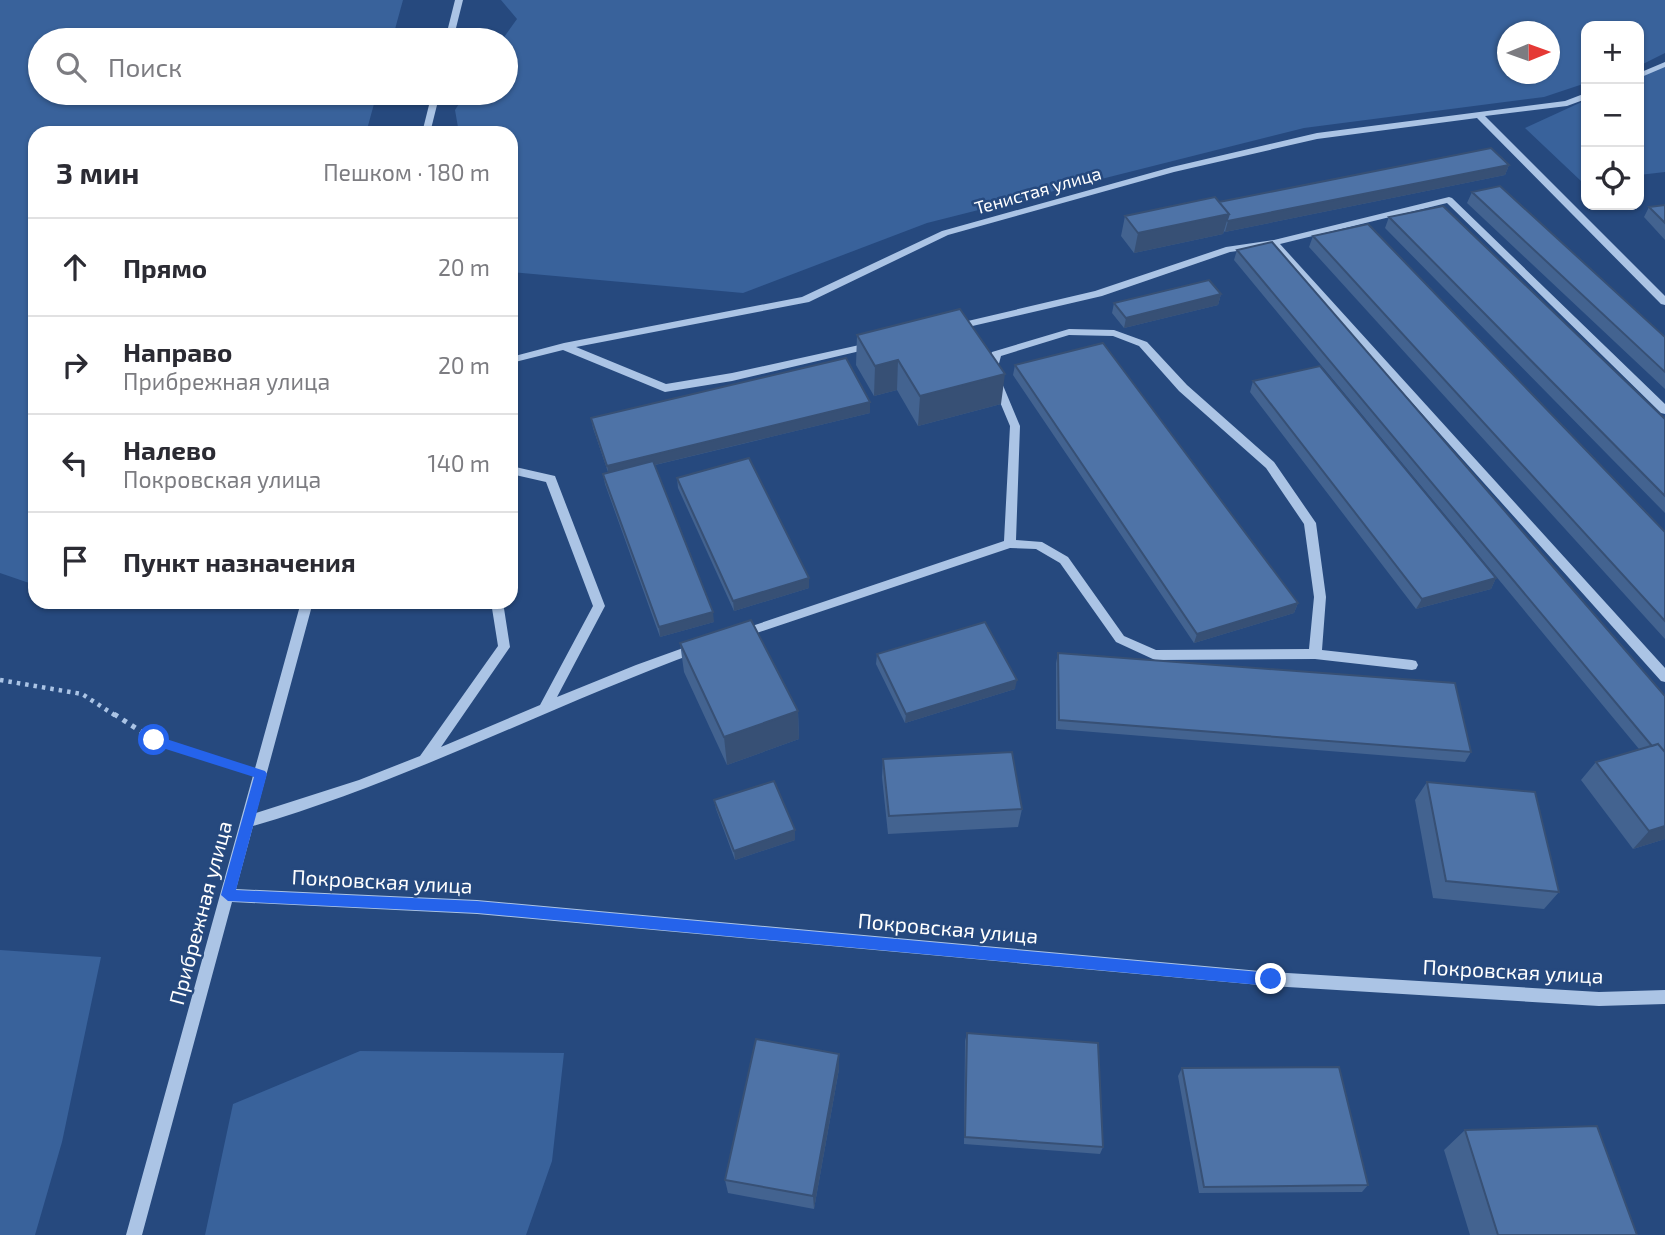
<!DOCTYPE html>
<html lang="ru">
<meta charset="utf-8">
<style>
:root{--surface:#fff;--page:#f7f7f7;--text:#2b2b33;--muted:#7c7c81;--line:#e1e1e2}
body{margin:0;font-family:"Exo 2",sans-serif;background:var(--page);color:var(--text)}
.controls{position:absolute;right:21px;top:21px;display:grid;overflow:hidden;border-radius:14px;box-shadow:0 2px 5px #0004}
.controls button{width:63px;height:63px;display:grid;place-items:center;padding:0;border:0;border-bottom:2px solid var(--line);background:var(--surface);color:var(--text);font:35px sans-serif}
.compass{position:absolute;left:1497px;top:21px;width:63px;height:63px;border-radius:50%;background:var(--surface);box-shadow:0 2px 5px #0004;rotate:89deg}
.stop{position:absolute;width:21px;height:21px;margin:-16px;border:5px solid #2563eb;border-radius:50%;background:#fff}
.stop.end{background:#2563eb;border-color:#fff;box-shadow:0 2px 7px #0008}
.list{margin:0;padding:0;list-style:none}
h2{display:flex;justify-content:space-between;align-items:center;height:91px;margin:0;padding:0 28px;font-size:30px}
h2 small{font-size:23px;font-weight:400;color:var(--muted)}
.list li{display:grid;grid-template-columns:46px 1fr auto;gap:21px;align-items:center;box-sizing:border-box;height:98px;padding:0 28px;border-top:2px solid var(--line)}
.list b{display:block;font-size:26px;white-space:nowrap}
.list p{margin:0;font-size:23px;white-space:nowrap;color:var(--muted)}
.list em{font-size:23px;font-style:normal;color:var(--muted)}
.icon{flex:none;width:38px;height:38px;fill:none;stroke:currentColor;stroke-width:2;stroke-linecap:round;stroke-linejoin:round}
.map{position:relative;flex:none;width:1665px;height:1235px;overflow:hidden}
.search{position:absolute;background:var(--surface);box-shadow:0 2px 5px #0004;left:28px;top:28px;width:490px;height:77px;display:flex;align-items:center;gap:18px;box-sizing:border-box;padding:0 24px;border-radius:38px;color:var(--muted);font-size:26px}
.panel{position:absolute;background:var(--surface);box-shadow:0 2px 5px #0004;left:28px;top:126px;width:490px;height:483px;border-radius:21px}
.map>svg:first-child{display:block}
.green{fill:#39629b;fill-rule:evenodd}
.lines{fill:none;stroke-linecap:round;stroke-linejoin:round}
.path-far1{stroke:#abc4e5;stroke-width:4.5;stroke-dasharray:3.5 5;stroke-linecap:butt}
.path{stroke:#abc4e5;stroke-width:5;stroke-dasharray:4.5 6;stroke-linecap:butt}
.minor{fill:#abc4e5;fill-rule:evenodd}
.wall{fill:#436390}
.shaded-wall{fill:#375075}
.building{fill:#4e73a7;stroke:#375075;stroke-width:2}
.route{fill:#2563eb}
.labels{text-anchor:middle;stroke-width:5;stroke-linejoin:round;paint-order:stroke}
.far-street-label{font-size:18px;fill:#fff;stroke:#26497e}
.street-label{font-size:21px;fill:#fff;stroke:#26497e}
</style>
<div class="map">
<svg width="1665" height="1235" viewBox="0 0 1665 1235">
<rect width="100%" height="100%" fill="#26497e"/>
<!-- green -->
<path class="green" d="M0,0H403L392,40H40V93H377L366,133H35V583L32,584L0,573Z
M501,0H1665V53L1639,66V26H1586V83L1544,97L1304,128L927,223L743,293L511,272V133H459L455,110L466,93H506V40H502L517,19ZM1508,32H1550V74H1508Z
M1665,64V172L1639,175V77Z
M1586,100V180L1581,181L1525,128Z
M0,950L101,957L62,1142L35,1235H0Z
M360,1051L564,1053L552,1161L526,1235H205L233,1104Z"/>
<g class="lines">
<!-- path-far1 -->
<path class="path-far1" d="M0,680L82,694L116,716"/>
<!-- path -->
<path class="path" d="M114,714L154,740L233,766"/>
<!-- minor -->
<path class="minor" d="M455,0H463L453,40H445Z
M1665,62V67L1639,78V73Z
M432,93H440L430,133H422Z
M1586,93V99L1567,106L1485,116L1665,296V305L1661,304L1477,118L1317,139L1174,172L948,235L809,302L576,347L666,384L732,373L873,342L877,343V347L873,348L732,381L665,392L563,350L511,363V357L564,343L802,297L942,231L1172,167L1317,133L1565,101Z
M1449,197L1452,198L1665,404V414L1661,413L1447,203L1280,244L1665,668V682L1661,681L1272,246L1230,252L1102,296L955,330L950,327L955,324L1095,291L1226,247L1274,240Z
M1069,329L1114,330L1147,342L1187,385L1274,462L1316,523L1326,597L1322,650L1412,660L1416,661L1418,665L1416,669L1412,670L1315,659L1155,660L1116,642L1060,563L1036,549L1010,548L745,637H737L735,634L737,631L1004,541L1010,426L987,371L991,354L992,352ZM1069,335L1113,336L1139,346L1179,391L1266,468L1304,524L1314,597L1309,649L1156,650L1124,636L1068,557L1042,542L1016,540L1020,426L997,371L1001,356Z
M511,466L555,476L605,606L557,697L636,665L697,643L701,645L703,648L701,651C550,706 408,781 253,826L236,889L477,900L1271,972L1599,992L1665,990V1004L1599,1006L1271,986L477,914L232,902L142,1235H126L301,602H313L256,813L359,780L420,756L498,646L491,602H503L510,647L441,747L540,705L593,606L546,482L511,474Z"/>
</g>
<!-- wall -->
<path class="wall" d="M1509,165L1505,175L1225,232L1224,231L1223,234L1134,253L1121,236L1125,216L1219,202Z
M1472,192L1665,337V389L1467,203Z
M1665,205V240L1644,217L1649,207Z
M1389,217L1665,419V513L1385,228Z
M1313,236L1665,532V639L1309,247Z
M1237,250L1665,696V839L1633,849L1581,780L1596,762L1639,749L1234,260Z
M1221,294L1218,305L1124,328L1112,313L1114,303Z
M857,335L1001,404L918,426L897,390L874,396L856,365Z
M1015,365L1298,603L1294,613L1194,643L1013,375Z
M1253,381L1496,578L1491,589L1416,609L1250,392Z
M870,413L655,465L714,622L660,637L605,484L603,474L608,472L593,428L591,418Z
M677,478L809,588L734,611L678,488Z
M680,643L798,711L799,739L727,765L684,672Z
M1058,653L1471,752L1465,762L1056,729V663Z
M877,654L1015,689L905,723L876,664Z
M883,759L1022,809L1018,827L888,834L882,777Z
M1427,782L1559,892L1544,909L1433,898L1415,800Z
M714,800L795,840L735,860L716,809Z
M967,1033L1103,1147L1100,1154L964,1144L965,1041Z
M1182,1068L1368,1185L1362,1192L1199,1193L1178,1076Z
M839,1069L814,1209L728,1193L725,1180Z
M1465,1130L1637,1235H1470L1444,1150Z"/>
<!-- shaded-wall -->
<path class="shaded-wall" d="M1509,165L1505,175L1225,232L1228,221Z
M1229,214L1223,234L1134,253L1138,233Z
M1221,294L1218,305L1124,328L1126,318Z
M898,360L897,390L874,396L875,366Z
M1005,374L1001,404L918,426L920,396Z
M870,402V413L609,476L607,466Z
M809,578V588L734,611L733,601Z
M1496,578L1491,589L1416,609L1422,599Z
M1298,603L1294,613L1194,643L1197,634Z
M713,612L714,622L660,637L659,627Z
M1017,680L1015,689L905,723L906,714Z
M798,711L799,739L727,765L724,737Z
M1665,826V839L1633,849L1649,831Z
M795,830V840L735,860L734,851Z
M839,1054V1069L814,1209L813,1196Z"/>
<!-- building -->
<path class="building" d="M1491,148L1509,165L1228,221L1227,220L1229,214L1219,202Z
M1500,186L1665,337V372L1472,192Z
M1215,197L1229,214L1138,233L1125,216Z
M1665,205V223L1649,207Z
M1443,206L1665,419V496L1389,217Z
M1368,224L1665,532V621L1313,236Z
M1272,242L1665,696V752L1658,744L1652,746L1237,250Z
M1209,280L1221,294L1126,318L1114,303Z
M960,309L1005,374L920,396L898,360L875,366L857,335Z
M1103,343L1298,603L1197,634L1015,365Z
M846,358L870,402L607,466L591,418Z
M1320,366L1496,578L1422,599L1253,381Z
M749,458L809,578L733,601L677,478Z
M653,461L713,612L659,627L603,474Z
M751,620L798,711L724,737L680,643Z
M985,622L1017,680L906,714L877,654Z
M1058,653L1455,683L1471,752L1059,720Z
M1658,744L1665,752V826L1649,831L1596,762Z
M1012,752L1022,809L889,816L883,759Z
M774,781L795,830L734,851L714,800Z
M1427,782L1535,792L1559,892L1446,881Z
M967,1033L1098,1043L1103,1147L965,1137Z
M756,1039L839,1054L813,1196L725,1180Z
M1339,1067L1368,1185L1204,1187L1182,1068Z
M1597,1126L1637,1235H1498L1465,1130Z"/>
<!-- route -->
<path class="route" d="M154,735L265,771L267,774L236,890L477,901L1271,973L1278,979L1271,986L477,913L228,901L221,895L254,777L150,744L148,740Z"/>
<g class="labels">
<!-- far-street labels -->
<g class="far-street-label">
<text transform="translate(1038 191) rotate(-16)" y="6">Тенистая улица</text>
</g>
<!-- street labels -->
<g class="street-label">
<text transform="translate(382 882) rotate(3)" y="7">Покровская улица</text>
<text transform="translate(201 913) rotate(-75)" y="7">Прибрежная улица</text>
<text transform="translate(948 929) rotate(5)" y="7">Покровская улица</text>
<text transform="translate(1513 972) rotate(3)" y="7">Покровская улица</text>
</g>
</g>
</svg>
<div class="controls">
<button>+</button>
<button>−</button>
<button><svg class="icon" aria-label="locate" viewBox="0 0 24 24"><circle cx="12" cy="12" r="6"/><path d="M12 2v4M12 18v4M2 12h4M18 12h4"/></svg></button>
</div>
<svg class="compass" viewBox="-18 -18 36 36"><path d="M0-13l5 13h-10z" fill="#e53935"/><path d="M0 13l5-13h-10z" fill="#7c7c81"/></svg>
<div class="stop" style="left:154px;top:740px"></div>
<div class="stop end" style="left:1271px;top:979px"></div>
<div class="search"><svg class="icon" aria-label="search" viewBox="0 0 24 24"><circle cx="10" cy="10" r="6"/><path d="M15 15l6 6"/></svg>Поиск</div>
<section class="panel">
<h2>3 мин<small>Пешком · 180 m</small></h2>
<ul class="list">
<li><svg class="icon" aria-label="ahead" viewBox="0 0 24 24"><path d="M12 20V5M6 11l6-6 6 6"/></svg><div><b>Прямо</b></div><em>20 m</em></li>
<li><svg class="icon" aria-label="right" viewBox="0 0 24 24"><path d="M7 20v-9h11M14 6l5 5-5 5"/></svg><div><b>Направо</b><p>Прибрежная улица</p></div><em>20 m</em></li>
<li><svg class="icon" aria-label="left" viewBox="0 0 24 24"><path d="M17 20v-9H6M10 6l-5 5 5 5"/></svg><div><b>Налево</b><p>Покровская улица</p></div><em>140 m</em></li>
<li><svg class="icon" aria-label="arrive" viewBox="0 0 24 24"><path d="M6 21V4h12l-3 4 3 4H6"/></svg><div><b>Пункт назначения</b></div></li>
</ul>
</section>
</div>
